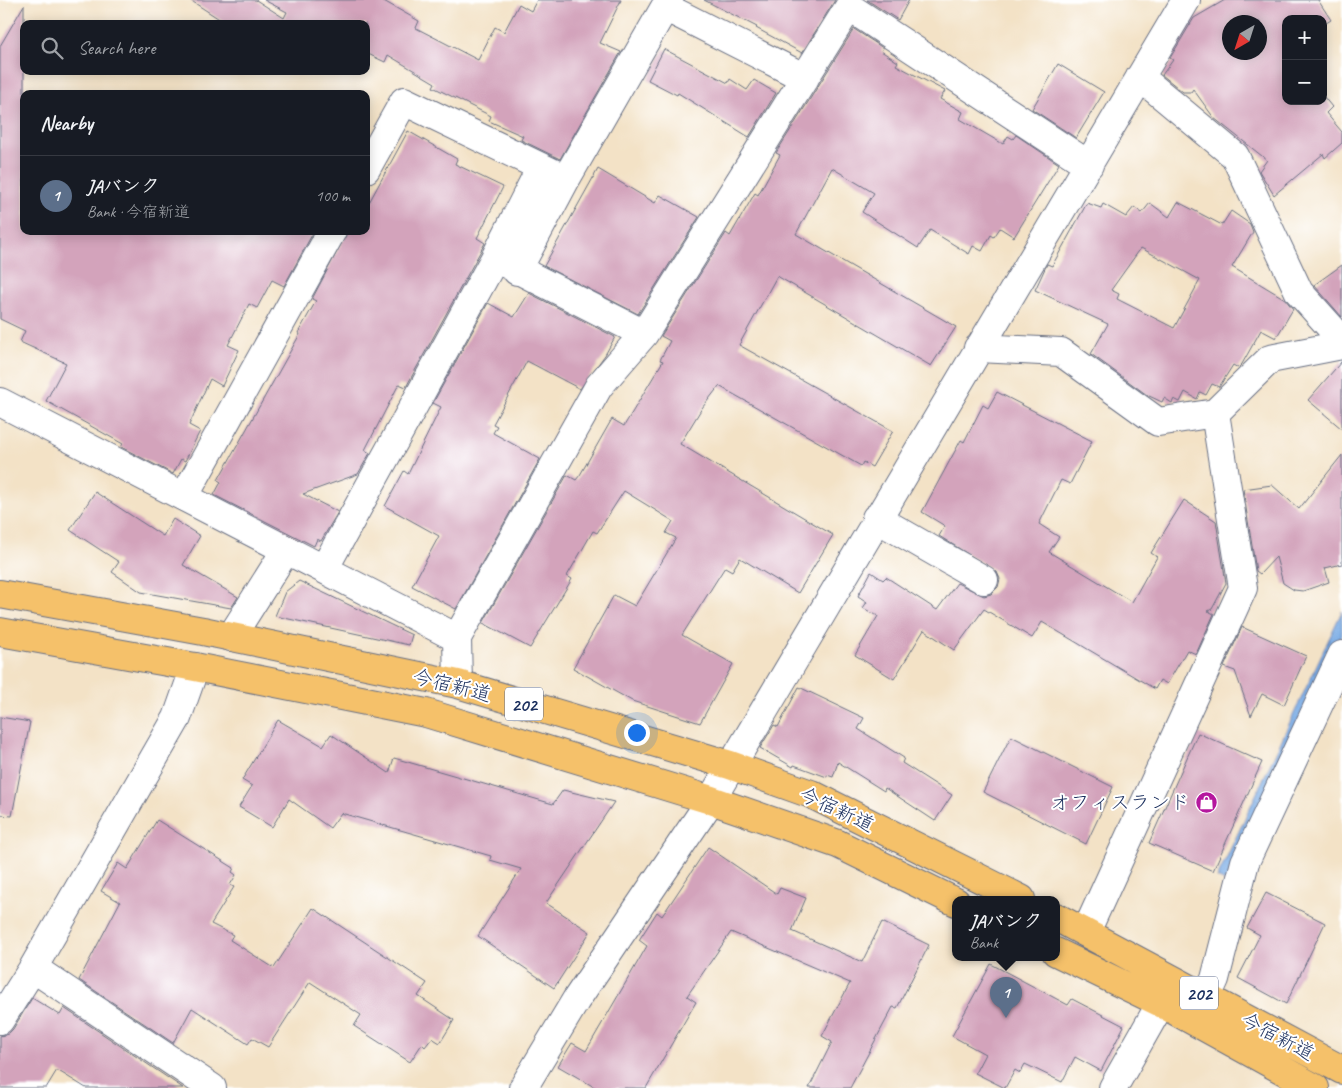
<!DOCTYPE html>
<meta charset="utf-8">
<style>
:root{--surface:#171b24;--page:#242831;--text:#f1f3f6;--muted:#9ea1a6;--line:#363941;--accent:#db2777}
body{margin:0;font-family:Caveat,"Klee One",sans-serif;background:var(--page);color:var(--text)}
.controls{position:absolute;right:15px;top:15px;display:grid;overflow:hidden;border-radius:10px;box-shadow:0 2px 12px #0003}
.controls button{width:45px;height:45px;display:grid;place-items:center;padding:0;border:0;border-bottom:1px solid var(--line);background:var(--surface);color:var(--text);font:25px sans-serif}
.compass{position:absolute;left:1222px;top:15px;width:45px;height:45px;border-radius:50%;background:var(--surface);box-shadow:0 2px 12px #0003;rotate:219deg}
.you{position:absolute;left:636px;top:732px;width:18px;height:18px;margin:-12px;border:4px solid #fff;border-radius:50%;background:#1a73e8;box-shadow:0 0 0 8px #1a73e833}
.badge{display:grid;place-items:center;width:32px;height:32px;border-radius:50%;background:var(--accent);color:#fff;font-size:16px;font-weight:700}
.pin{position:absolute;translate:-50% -41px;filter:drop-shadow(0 1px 2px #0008)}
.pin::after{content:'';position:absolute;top:26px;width:18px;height:15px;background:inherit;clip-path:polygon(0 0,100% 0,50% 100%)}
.popup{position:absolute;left:952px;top:896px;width:108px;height:65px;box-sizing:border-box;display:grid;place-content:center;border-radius:10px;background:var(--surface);filter:drop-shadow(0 1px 4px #0005);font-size:16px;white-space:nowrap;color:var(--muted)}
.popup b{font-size:19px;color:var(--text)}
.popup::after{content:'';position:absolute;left:50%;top:100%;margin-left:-10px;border:10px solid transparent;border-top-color:var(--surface)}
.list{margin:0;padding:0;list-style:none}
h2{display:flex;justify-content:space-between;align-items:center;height:65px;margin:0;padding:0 20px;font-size:21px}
h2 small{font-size:16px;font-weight:400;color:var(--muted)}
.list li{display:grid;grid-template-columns:32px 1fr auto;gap:15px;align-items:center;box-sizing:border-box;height:80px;padding:0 20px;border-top:1px solid var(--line)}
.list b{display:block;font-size:19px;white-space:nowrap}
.list p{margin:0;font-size:16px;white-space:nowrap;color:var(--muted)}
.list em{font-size:16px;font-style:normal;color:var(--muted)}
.icon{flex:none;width:28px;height:28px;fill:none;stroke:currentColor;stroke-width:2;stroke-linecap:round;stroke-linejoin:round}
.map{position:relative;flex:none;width:1342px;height:1088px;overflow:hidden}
.search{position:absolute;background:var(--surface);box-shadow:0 2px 12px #0003;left:20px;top:20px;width:350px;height:55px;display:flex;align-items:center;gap:12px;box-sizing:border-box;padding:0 18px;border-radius:10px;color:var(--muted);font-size:19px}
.panel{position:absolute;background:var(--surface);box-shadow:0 2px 12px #0003;left:20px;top:90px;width:350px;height:145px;border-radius:10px}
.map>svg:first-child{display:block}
.water{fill:#78aae4;stroke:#4a6ca1}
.building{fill:#d3a3bb;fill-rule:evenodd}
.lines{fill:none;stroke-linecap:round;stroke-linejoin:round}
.minor-casing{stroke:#676e82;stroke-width:30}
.highway-casing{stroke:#676e82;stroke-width:30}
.minor{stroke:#fff;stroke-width:28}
.highway{stroke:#f5c16b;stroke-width:28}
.labels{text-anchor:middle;stroke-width:4;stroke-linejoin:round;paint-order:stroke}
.shield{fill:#fff;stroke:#5f6d8e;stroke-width:1}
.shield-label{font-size:19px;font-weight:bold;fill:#1b2f5e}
.street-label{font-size:20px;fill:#1b2f5e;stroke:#fff}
.poi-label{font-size:20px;fill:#1b2f5e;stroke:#fff;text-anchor:end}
</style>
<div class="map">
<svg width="1342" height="1088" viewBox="0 0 1342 1088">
<rect width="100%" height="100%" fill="#fff"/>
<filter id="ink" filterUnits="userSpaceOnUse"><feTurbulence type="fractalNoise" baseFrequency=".02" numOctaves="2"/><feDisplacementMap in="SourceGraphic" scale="10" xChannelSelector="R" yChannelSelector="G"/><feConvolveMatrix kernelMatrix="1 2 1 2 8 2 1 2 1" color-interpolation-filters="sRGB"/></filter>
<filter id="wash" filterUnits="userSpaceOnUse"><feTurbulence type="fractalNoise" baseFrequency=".0096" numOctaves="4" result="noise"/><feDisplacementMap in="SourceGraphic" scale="20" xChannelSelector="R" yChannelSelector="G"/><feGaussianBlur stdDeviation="1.12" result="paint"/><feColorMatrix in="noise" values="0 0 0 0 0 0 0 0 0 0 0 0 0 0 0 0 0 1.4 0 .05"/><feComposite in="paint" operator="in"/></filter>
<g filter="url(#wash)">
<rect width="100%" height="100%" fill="#f3e2c6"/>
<!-- water -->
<path class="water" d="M1342,611V634L1227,883L1217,878Z"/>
<g id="blocks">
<!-- building -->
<path class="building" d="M190,0H256L284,18L287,12L264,0H382L419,21L416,28L478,60L495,27L504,32L519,4L531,11L537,0H621L600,43L621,52L560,159L521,140L523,136L489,121L491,116L433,87L435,83L388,55L385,62L366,53V24H227Z
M704,0H835L802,53L756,28L757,27Z
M867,0H909L898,20Z
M1225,0H1318L1331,20L1323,25V19H1286V101H1323V96L1332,107L1326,113L1342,132V143L1325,158L1323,154L1274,195L1259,171L1267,160L1214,118L1193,89L1191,92H1183L1162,75L1173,60L1170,58L1194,18ZM1230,22H1260V52H1230Z
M24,5V231H314L284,286L272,280L257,308L249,304L228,345L239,350L222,386L210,379L189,425L200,431L185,461L181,459L173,474L121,447L123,444L46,401L66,363L20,342L25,331L0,319V46Z
M854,29L883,48L881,51L898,62L896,65L945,91L940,99L963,112L960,119L1003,144L1008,136L1013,139L1016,135L1059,164L1014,237L1000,228L994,237L991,235L982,251L973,246L969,254L930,230L918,248L862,212L874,193L832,168L796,234L956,327L931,366L777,276L739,345L893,431L872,467L863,462L861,466L719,386L702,408L680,444L833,535L798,593L740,558L732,571L725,567L682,635L733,664L700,723L632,701L573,668L614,595L635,606L676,538L666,533L673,521L624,491L597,533L593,531L567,576L572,579L530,648L483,623L567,475L576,480L580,475L612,419L624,426L663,361L660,360L670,341L661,336L726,233L730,236L755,193L758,195L780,155L776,153Z
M664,49L728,83L730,79L747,90L754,80L776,93L749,137L678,93L677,95L648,80Z
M1058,64L1104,92L1076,138L1032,109Z
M408,131L457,159L455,164L503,187L477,238L485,243L406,387L399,384L365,450L370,453L358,474L303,494L338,512L321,541L317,539L314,546L214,495L221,482L218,480L300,334L298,333L316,301L312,299L348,231H366V208Z
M598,169L655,203L660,195L699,217L638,314L544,266Z
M1178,202L1222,225L1231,211L1250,224L1253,232L1232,267L1285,299L1293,309L1276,338L1261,330L1242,364L1238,368L1233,365L1219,387L1212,384L1206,395L1200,392L1197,399L1185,392L1180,402L1174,399L1172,403L1164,398L1162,402L1147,395L1091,354L1108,324L1035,290L1047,264L1052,266L1087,203L1101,208L1103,204L1126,217L1134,207L1142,213L1150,203L1169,217ZM1141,248L1200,280L1174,328L1117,299L1119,294L1111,290Z
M1342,265V317L1314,285Z
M529,293L615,337L605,355L580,389L527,361L493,424L497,426L493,433L540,459L456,609L412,586L439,536L385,506L404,471L408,474L441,407L433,403L488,303L514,317Z
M1342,361V429L1308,400Z
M997,392L1092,441L1070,484L1061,480L1039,524L1059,537L1049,552L1132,602L1157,557L1151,553L1184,500L1216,521L1226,583L1212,609L1208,611L1214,614L1196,654L1187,650L1167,684L1160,680L1155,689L1042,622L1032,638L984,609L954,650L924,630L894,679L855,655L878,616L863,608L867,602L858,596L871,572L883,580L886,577L937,610L957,583L984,596L991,594L998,587L1000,579L997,572L939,536L945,526L922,512L961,440L964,442L983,405L988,408Z
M1342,455V564L1325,568L1329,582L1303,591L1294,590L1283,583L1276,557L1260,574L1256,571L1243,489L1272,485L1299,509Z
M95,492L163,536L173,519L200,536L183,565L238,597L231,608L141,592L112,572L119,562L70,530Z
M299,581L412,635L409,645L275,616L285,592Z
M1242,627L1306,656L1284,705L1262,694L1251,716L1235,671L1224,667Z
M799,687L864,718L858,729L904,758L902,763L952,795L935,821L885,788L884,791L838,762L833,777L827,775V777L794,765L793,767L760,748L774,725L778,727Z
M0,717L30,722L12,816L0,815Z
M278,720L323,746L331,734L389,773L394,758L553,804L563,790L614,802L546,903L590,932L554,988L478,936L521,869L490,860L491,856L341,813L330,828L289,799L272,827L239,807L252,786L242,780Z
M1198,733L1262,762L1213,871L1149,843Z
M1011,736L1113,787L1086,844L983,792Z
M157,820L234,868L232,872L236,875L230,885L234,887L211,924L233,935L230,940L274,968L313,908L427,983L418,996L454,1020L440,1043L432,1038L425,1047L422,1044L410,1062L354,1026L361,1015L310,982L268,1047L252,1038L248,1044L192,1008L173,1043L79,980L120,902L101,891L118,863L127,869Z
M708,847L777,894L780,888L806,898L792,931L862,962L882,922L929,945L897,1008L893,1007L850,1088H809L832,1042L822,1036L850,983L731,932L687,996L696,1002L646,1088H596L558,1066L572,1043L586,1051L647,946L639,940L657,912L662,916Z
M1266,893L1325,923L1286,1004L1238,978L1260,935L1247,928Z
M991,964L1068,1005L1072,999L1124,1026L1101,1071L1075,1057L1062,1082L1025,1064L1020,1073L1015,1070L1005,1088L975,1073L985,1054L952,1036Z
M32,998L60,1015L64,1008L183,1088H86L57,1070L46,1088H0V1036L8,1034L13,1029Z"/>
</g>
</g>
<g filter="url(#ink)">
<use href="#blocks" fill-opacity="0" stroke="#676e82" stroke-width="1"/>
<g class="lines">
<defs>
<path id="minor" d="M1140,77L1235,156L1299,292L1342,340
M366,169L404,101L541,167
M566,179L665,7L805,78
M517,271L566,179L541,167L495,258L644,334
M978,348L1061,352L1158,422L1215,413L1270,359L1342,345
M0,402L457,638L458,684
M184,497L332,231
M876,518L984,580
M324,569L495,258
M231,637L286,550
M457,638L599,386L644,334L849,7L1089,165
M1086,932L1243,588L1215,413
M33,968L212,1088
M1207,997L1215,979L1245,862L1342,655
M0,1020L33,968L177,718L195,667
M523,1088L576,1000L711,800L1186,0
M1113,1088L1161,1003"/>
<path id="highway" d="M0,594L203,631L458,684L730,765L811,794L1021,899
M0,632L195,667L426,713L711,800L838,844L956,902
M1056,917L1342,1070
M1056,952L1161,1003L1315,1088"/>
</defs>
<!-- minor casing -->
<use href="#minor" class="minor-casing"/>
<!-- highway casing -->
<use href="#highway" class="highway-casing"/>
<!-- minor -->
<use href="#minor" class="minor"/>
<!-- highway -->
<use href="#highway" class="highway"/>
</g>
</g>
<!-- icons -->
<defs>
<symbol id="shop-disc" viewBox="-11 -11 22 22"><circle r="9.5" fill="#b5179e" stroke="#fff"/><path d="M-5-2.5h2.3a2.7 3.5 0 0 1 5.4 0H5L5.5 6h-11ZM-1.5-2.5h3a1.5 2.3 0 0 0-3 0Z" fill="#fff"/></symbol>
</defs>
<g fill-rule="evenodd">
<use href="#shop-disc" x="1194" y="790" width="25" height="25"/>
</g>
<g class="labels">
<!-- shield labels -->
<g class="shield">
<rect x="505" y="687.5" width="38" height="33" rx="4"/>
<rect x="1180" y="976.5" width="38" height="33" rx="4"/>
</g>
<g class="shield-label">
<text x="524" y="711">202</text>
<text x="1199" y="1000">202</text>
</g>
<!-- street labels -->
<g class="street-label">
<text transform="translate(452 685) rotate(14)" y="7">今宿新道</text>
<text transform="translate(837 809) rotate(25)" y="7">今宿新道</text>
<text transform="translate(1278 1036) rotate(28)" y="7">今宿新道</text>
</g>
<!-- poi labels -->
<g class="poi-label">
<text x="1190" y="809">オフィスランド</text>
</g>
</g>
</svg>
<div class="controls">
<button>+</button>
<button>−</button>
</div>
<svg class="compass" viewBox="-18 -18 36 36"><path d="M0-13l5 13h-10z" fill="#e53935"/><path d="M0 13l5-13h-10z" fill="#9ea1a6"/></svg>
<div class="you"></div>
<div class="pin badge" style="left:1006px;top:1018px;background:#5c6f8a">1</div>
<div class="popup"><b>JAバンク</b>Bank</div>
<div class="search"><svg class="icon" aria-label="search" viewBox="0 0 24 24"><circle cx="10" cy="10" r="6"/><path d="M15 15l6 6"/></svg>Search here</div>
<section class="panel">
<h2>Nearby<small></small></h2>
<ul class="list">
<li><span class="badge" style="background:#5c6f8a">1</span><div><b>JAバンク</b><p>Bank · 今宿新道</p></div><em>100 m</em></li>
</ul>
</section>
</div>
